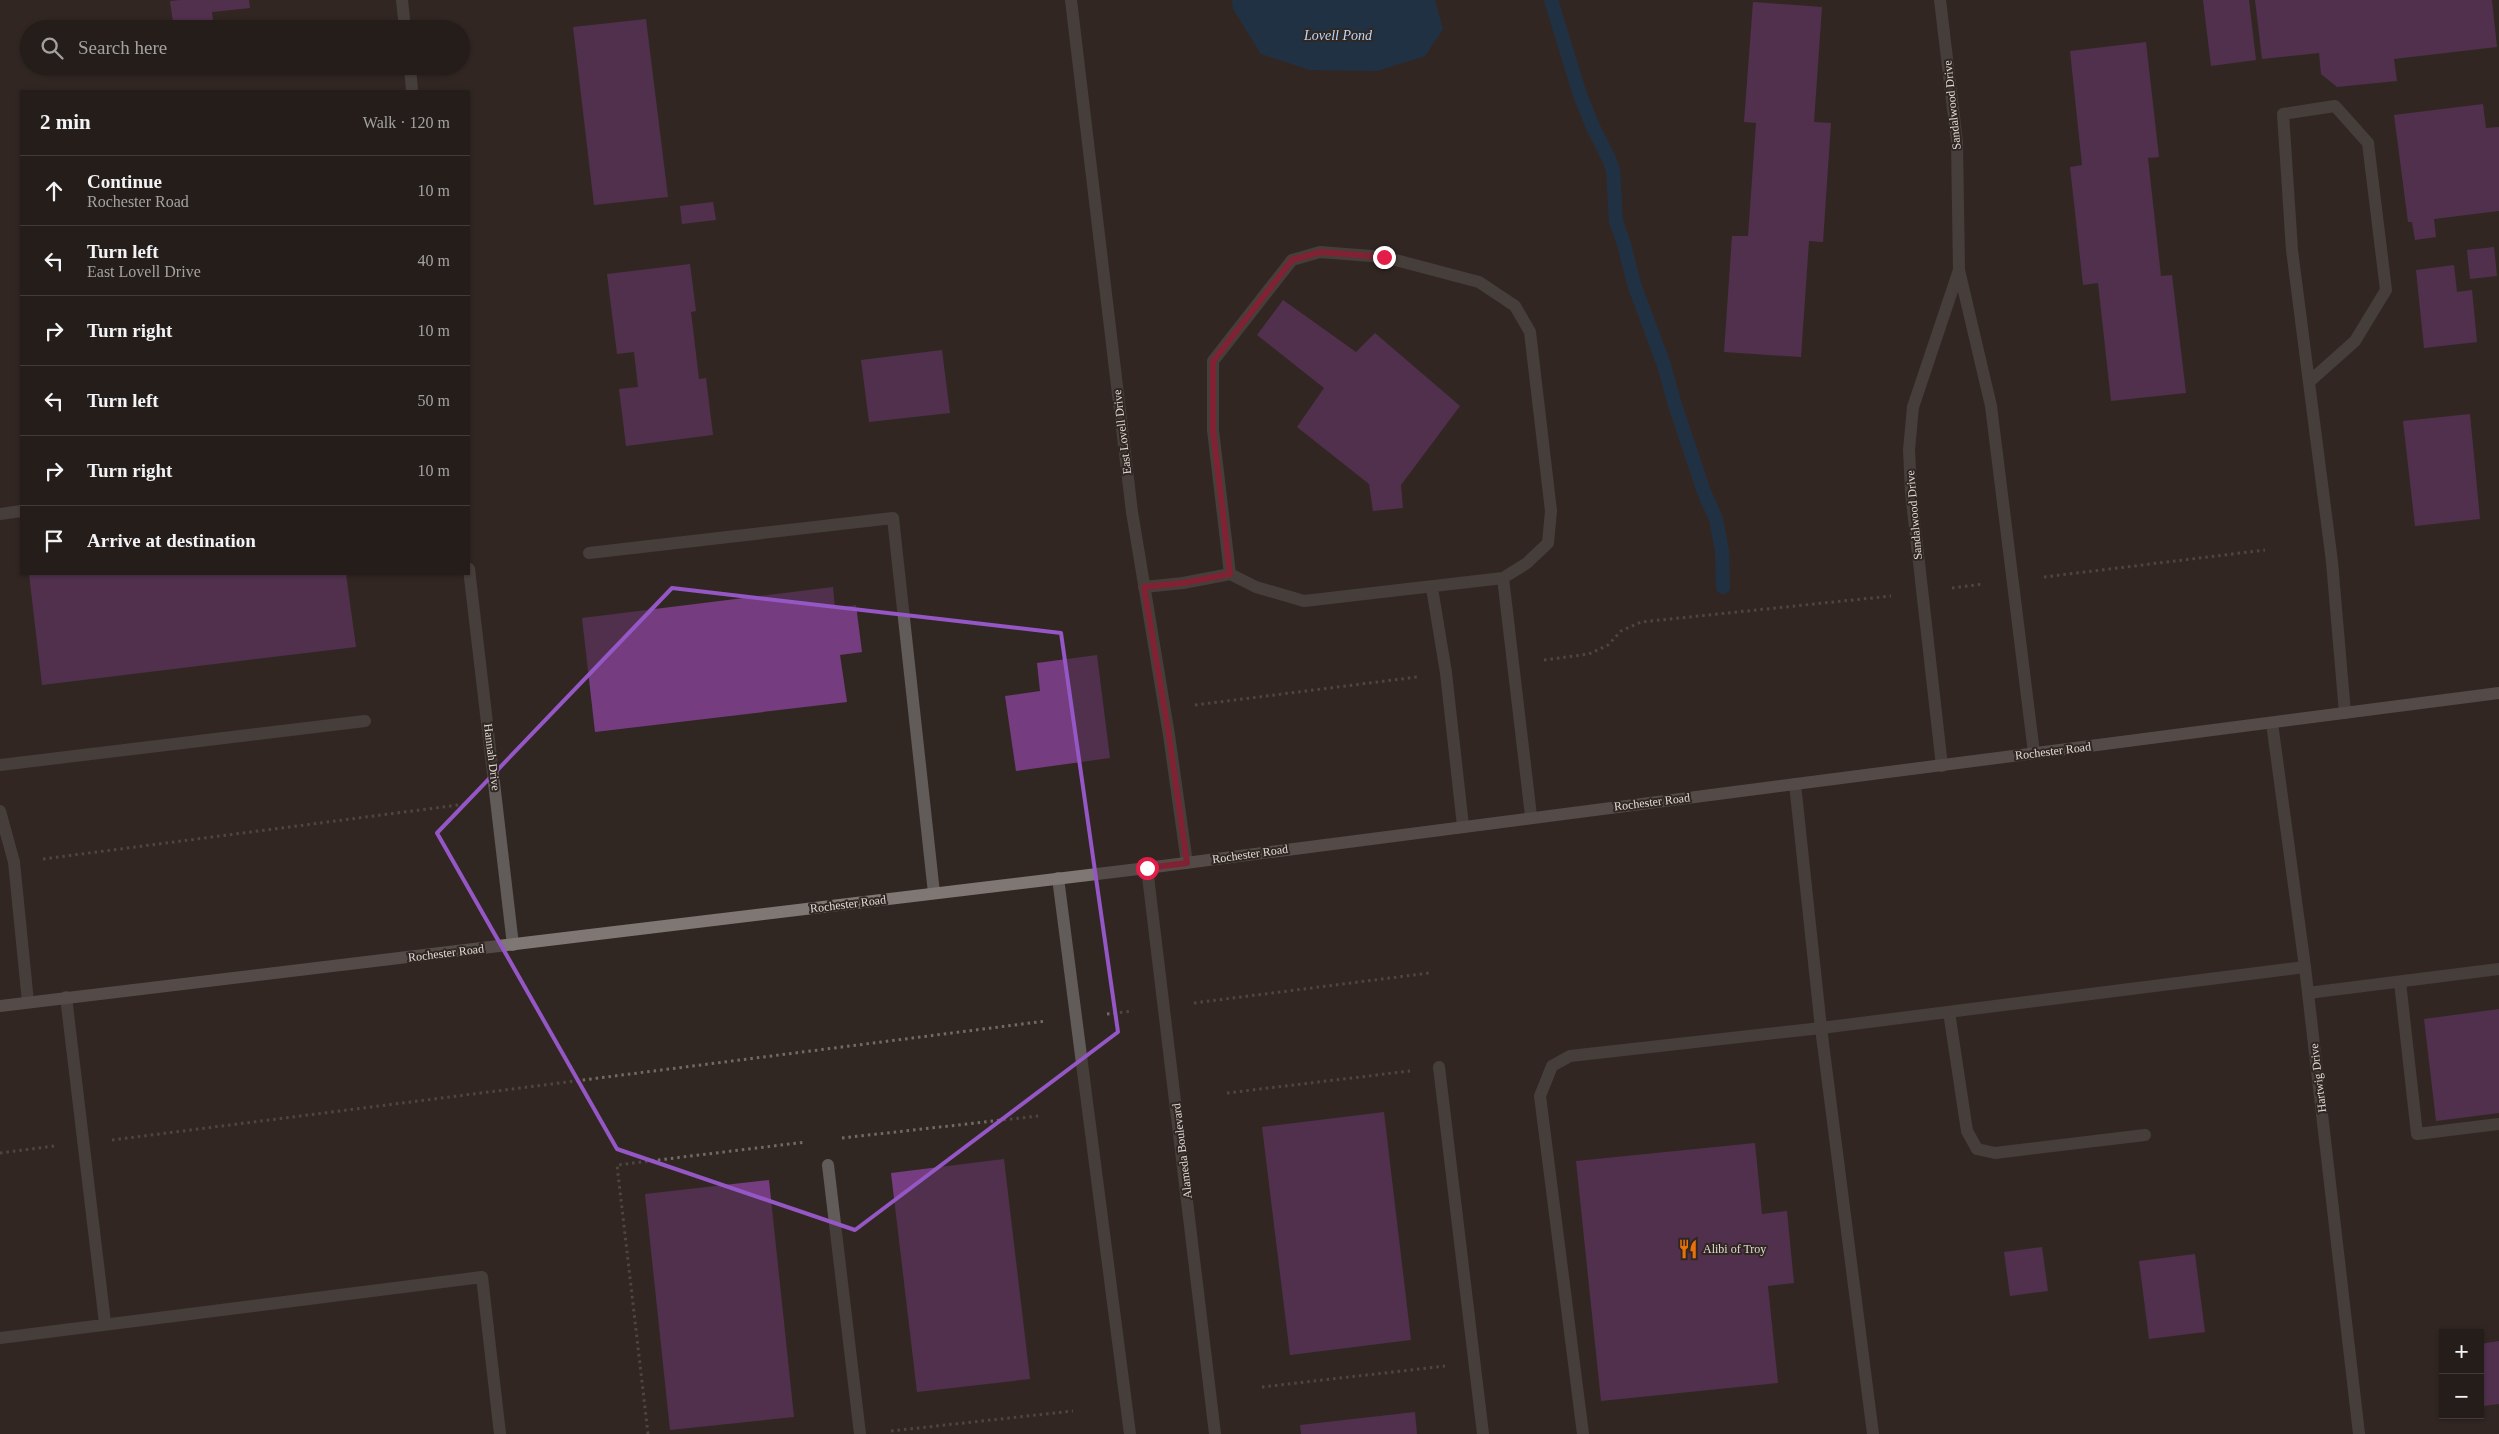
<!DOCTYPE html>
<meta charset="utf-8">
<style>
:root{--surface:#251d1a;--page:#312a27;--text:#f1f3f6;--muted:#a3a2a2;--line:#423b39}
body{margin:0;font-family:"Times New Roman",serif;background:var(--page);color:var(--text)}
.controls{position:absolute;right:15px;bottom:15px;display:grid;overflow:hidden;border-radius:0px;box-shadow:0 1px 4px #0004}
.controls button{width:45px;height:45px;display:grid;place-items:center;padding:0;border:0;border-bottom:1px solid var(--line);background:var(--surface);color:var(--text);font:25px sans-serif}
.stop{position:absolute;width:15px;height:15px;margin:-11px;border:4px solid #e11d48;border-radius:50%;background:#fff}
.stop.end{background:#e11d48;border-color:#fff;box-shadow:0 1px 5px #0008}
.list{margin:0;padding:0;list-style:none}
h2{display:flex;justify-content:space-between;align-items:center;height:65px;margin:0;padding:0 20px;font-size:21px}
h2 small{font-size:16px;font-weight:400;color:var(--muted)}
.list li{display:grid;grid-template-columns:32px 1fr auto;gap:15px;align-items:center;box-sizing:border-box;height:70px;padding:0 20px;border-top:1px solid var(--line)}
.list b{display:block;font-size:19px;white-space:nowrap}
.list p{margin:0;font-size:16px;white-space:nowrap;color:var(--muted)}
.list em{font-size:16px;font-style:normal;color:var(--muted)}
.icon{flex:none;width:28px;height:28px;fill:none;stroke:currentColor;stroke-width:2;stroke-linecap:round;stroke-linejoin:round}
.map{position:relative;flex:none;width:2499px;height:1434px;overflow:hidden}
.search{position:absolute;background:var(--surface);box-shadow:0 1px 4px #0004;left:20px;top:20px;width:450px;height:55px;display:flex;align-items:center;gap:12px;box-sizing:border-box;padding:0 18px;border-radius:28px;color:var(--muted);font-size:19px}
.panel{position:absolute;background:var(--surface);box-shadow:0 1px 4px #0004;left:20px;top:90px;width:450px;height:485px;border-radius:0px}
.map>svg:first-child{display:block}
.water{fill:#0f3e6e}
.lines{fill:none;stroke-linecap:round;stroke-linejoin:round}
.stream{stroke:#0f3e6e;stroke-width:14}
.building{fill:#753d7f}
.path{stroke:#736a66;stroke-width:3;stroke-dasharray:2.5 4;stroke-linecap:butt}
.service{stroke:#615b59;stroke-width:12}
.minor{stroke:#615b59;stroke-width:12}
.secondary{stroke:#7f7773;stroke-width:12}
.route{stroke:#e11d48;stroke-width:6}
.marked{fill:none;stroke:#9457c5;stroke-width:4;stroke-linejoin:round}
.labels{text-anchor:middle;stroke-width:4;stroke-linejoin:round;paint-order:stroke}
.street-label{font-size:12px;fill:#e0d9d6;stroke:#312722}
.poi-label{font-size:12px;fill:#e0d9d6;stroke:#312722;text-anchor:start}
.water-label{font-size:14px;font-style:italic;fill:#bad9fd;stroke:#312722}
</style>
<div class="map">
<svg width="2499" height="1434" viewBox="0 0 2499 1434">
<rect width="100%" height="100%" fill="#312722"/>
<!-- water -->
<path class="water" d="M1232,0H1435L1443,29L1425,56L1377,71L1310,70L1261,54L1233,9Z"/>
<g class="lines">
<!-- stream -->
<path class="stream" d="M1551,0L1580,95L1593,127L1609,159L1613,170L1616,221L1624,244L1634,284L1664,365L1674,402L1704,492L1716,519L1722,551L1723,587"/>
</g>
<!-- building -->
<path class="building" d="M180,0H249L250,8L212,12L214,29H174L170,1Z
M2203,0H2249L2256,60L2211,66Z
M2255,0H2492L2497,47L2394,59L2397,81L2337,87L2321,74L2319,53L2262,59Z
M1753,2L1822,7L1814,122L1831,123L1823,242L1809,241L1801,357L1724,352L1732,236H1748L1756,123L1744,122Z
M646,19L668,197L594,205L573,27Z
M2146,42L2159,157L2148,158L2161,276L2172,275L2186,393L2111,401L2098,283L2083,285L2070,167L2082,165L2070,51Z
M2483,104L2486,128L2499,127V211L2434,219L2436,237L2415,240L2412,222H2408L2394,115Z
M713,202L716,220L682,224L680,206Z
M2494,247L2497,276L2470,279L2467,250Z
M690,264L696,311L691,312L699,379L706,378L713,435L626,446L619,389L638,387L634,352L617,354L607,274Z
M2454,265L2457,292L2472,290L2477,342L2424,348L2416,270Z
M1283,300L1356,352L1375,333L1460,406L1401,485L1403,508L1373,511L1369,484L1297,427L1324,388L1257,335Z
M942,350L950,413L869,422L861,360Z
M2470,414L2480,519L2415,526L2403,421Z
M29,574H346L356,647L42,685Z
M833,587L835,608L856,605L862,652L840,655L847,702L595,732L582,618Z
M1097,655L1110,758L1016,771L1005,696L1040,691L1037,663Z
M2499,1009V1113L2436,1121L2424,1019Z
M1384,1112L1411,1340L1290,1355L1262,1127Z
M1755,1143L1762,1214L1787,1211L1794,1283L1768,1286L1778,1383L1601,1401L1576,1161Z
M1004,1159L1030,1379L917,1392L891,1173Z
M769,1180L794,1417L670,1430L645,1194Z
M2042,1247L2048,1291L2010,1296L2004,1252Z
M2195,1254L2205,1332L2149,1339L2139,1261Z
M2499,1341V1404L2483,1406L2480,1382V1344Z
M1415,1412L1417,1434H1301L1300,1425Z"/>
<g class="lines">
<!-- path -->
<path class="path" d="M2044,577L2265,550
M1952,588L1983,584
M1544,660L1589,654L1608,645L1621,631L1641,622L1891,596
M1195,705L1417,677
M43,859L466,804
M1194,1003L1429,973
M1107,1014L1133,1011
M1227,1093L1410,1071
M842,1138L1038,1116
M112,1140L1046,1021
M0,1153L54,1146
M1262,1387L1445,1366
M891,1431L1073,1411
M648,1434L617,1165L806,1142"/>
<!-- service -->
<path class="service" d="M2309,382L2355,341L2386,290L2368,143L2335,106L2283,114L2292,250L2332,562L2345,713
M0,514L21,511
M589,553L893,518L934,893
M1503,578L1531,816
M1144,587L1183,583L1230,574L1213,430V361L1292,260L1320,252L1384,257L1479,282L1515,306L1530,332L1551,511L1548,543L1527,563L1503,578L1304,601L1256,587L1230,574
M1432,588L1446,673L1463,826
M0,765L365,721
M1795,784L1821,1028L1873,1434
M0,811L14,862L28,1002
M2400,982L2417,1134L2499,1124
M2308,993L2499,969
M66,997L105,1323
M1949,1012L1967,1131L1977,1149L1995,1153L2145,1135
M1439,1067L1483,1434
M828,1165L860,1434
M0,1338L482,1277L500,1434
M1583,1434L1540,1096L1552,1066L1570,1056L1821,1028L2305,967"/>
<!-- minor -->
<path class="minor" d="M402,0L405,29
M1071,0L1132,512L1169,735L1187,863
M1940,0L1957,142L1959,270
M410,66L412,91
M469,569L513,945
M2272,723L2305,967L2359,1434
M1942,766L1911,492L1909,450L1913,407L1959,270L1991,406L2034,753
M1147,868L1215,1434
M1058,878L1130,1434"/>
<!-- secondary -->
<path class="secondary" d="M0,1006L1147,868L2499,693"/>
</g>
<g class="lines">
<!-- route -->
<path class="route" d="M1147,868L1187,863L1169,736L1144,587L1183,583L1230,574L1213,430V361L1292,260L1320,252L1384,257"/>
</g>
<!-- marked area -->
<path d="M0 0H2499V1434H0ZM672,588L1061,633L1118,1032L855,1230L617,1149L437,833Z" fill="#312722" fill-opacity=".55" fill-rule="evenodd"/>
<path class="marked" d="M672,588L1061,633L1118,1032L855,1230L617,1149L437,833Z"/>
<!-- icons -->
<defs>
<symbol id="restaurant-bare" viewBox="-9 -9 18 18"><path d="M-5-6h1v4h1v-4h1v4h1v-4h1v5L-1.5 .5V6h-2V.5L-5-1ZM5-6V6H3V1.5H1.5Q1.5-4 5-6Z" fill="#e8710a" stroke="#312722" stroke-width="2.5" paint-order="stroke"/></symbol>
</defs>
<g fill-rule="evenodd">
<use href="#restaurant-bare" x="1674" y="1235" width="28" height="28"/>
</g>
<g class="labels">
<!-- street labels -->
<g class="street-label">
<text transform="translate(1952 105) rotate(-96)" y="4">Sandalwood Drive</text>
<text transform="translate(1122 432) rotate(-97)" y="4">East Lovell Drive</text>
<text transform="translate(1914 515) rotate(-95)" y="4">Sandalwood Drive</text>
<text transform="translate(2053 751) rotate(-7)" y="4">Rochester Road</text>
<text transform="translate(492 757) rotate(83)" y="4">Hannah Drive</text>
<text transform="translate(1652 802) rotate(-7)" y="4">Rochester Road</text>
<text transform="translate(1250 854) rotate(-8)" y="4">Rochester Road</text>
<text transform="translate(848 904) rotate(-7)" y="4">Rochester Road</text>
<text transform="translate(446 953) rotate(-7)" y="4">Rochester Road</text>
<text transform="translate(2318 1078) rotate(-97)" y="4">Hartwig Drive</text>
<text transform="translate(1182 1151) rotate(-97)" y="4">Alameda Boulevard</text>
</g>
<!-- poi labels -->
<g class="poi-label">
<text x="1703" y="1253">Alibi of Troy</text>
</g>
<!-- water labels -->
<g class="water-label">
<text x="1338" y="40">Lovell Pond</text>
</g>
</g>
</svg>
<div class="controls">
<button>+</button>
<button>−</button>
</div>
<div class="stop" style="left:1147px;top:868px"></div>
<div class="stop end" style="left:1384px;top:257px"></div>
<div class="search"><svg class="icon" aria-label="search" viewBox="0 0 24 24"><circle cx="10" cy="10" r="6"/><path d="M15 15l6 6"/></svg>Search here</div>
<section class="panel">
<h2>2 min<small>Walk · 120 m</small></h2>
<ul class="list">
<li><svg class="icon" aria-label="ahead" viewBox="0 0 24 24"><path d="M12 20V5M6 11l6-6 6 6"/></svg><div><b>Continue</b><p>Rochester Road</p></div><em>10 m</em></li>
<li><svg class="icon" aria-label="left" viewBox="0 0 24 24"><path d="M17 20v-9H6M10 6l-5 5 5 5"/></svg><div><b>Turn left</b><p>East Lovell Drive</p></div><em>40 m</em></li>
<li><svg class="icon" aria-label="right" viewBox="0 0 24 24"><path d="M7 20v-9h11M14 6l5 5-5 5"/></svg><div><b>Turn right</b></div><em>10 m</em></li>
<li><svg class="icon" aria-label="left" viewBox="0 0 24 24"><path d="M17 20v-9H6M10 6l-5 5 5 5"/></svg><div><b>Turn left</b></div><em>50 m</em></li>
<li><svg class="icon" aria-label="right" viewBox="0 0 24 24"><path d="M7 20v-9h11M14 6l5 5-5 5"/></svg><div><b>Turn right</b></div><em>10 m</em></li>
<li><svg class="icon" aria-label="arrive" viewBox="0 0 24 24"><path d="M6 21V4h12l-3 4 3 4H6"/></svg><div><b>Arrive at destination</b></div></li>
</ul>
</section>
</div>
